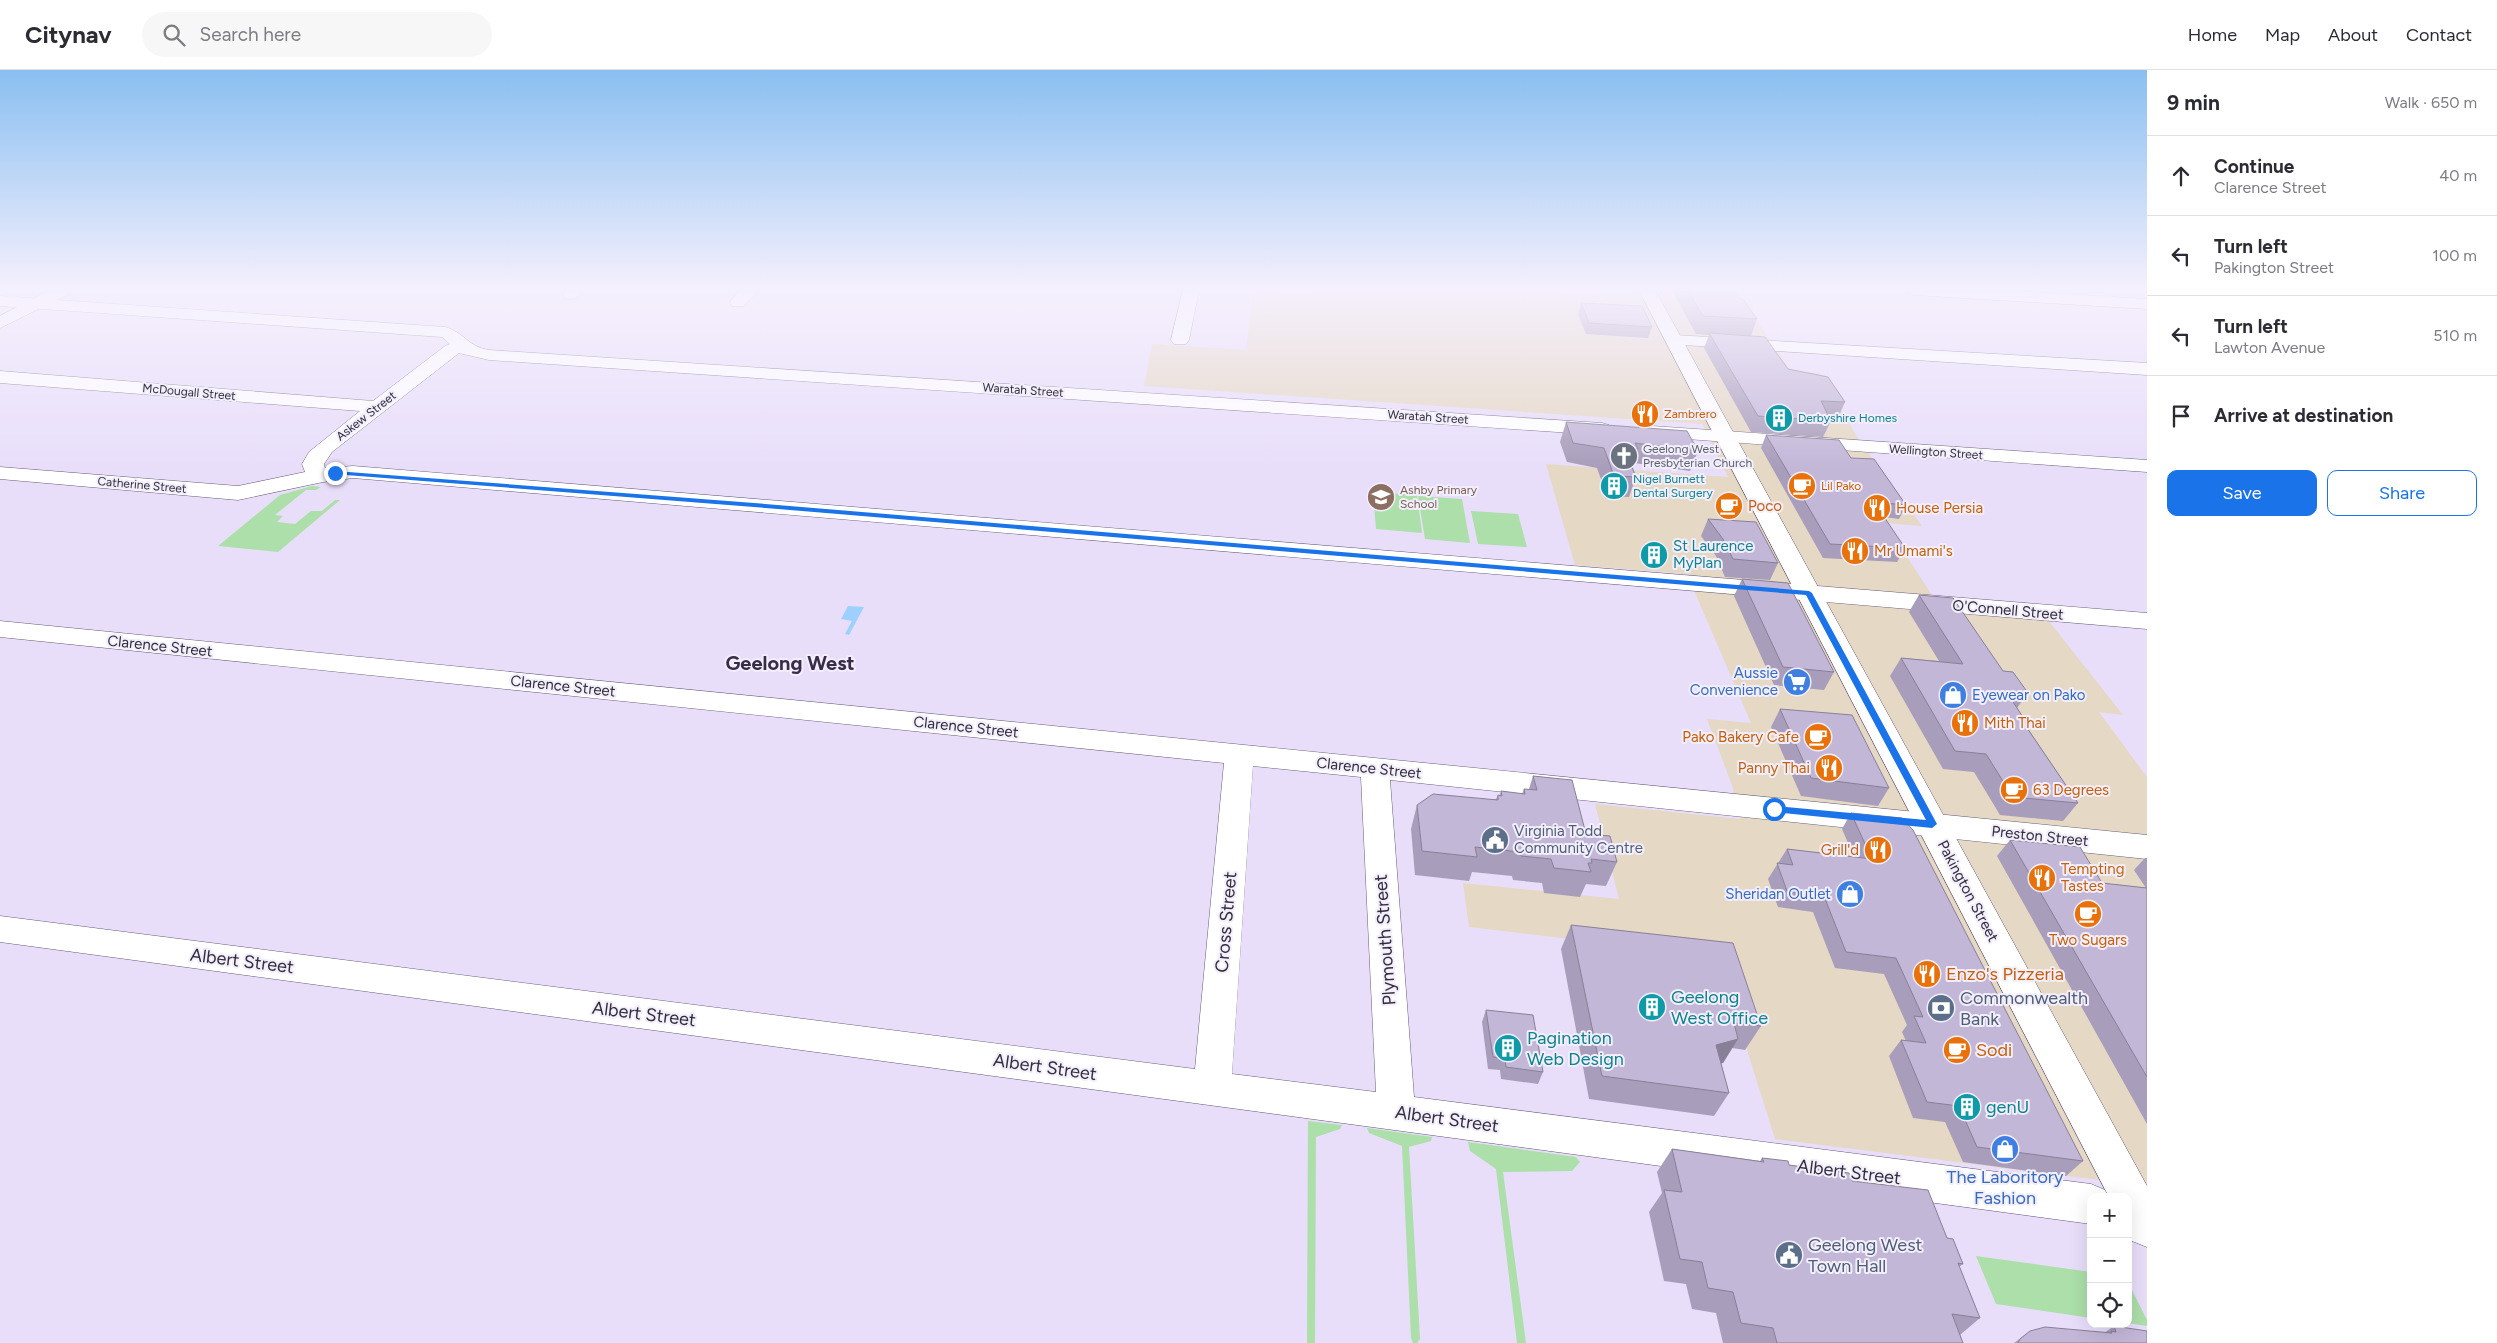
<!DOCTYPE html>
<meta charset="utf-8">
<style>
:root{--surface:#fff;--page:#f7f7f7;--text:#2b2b33;--muted:#7c7c81;--line:#e1e1e2;--accent:#1a73e8}
body{margin:0;font-family:Figtree,sans-serif;background:var(--page);color:var(--text)}
.controls{position:absolute;right:15px;bottom:15px;display:grid;overflow:hidden;border-radius:10px;box-shadow:0 5px 20px #0002}
.controls button{width:45px;height:45px;display:grid;place-items:center;padding:0;border:0;border-bottom:1px solid var(--line);background:var(--surface);color:var(--text);font:25px sans-serif}
.stop{position:absolute;width:15px;height:15px;margin:-11px;border:4px solid #1a73e8;border-radius:50%;background:#fff}
.stop.end{background:#1a73e8;border-color:#fff;box-shadow:0 1px 5px #0008}
.list{margin:0;padding:0;list-style:none}
h2{display:flex;justify-content:space-between;align-items:center;height:65px;margin:0;padding:0 20px;font-size:21px}
h2 small{font-size:16px;font-weight:400;color:var(--muted)}
.list li{display:grid;grid-template-columns:32px 1fr auto;gap:15px;align-items:center;box-sizing:border-box;height:80px;padding:0 20px;border-top:1px solid var(--line)}
.list b{display:block;font-size:19px;white-space:nowrap}
.list p{margin:0;font-size:16px;white-space:nowrap;color:var(--muted)}
.list em{font-size:16px;font-style:normal;color:var(--muted)}
.actions{display:flex;gap:10px;padding:15px 20px}
.actions a{flex:1;padding:11px 0;border:1px solid var(--accent);border-radius:10px;text-align:center;font-size:18px;color:var(--accent)}
.actions .main{background:var(--accent);color:#fff}
.icon{flex:none;width:28px;height:28px;fill:none;stroke:currentColor;stroke-width:2;stroke-linecap:round;stroke-linejoin:round}
.map{position:relative;flex:none;width:2147px;height:1273px;overflow:hidden}
header{display:flex;align-items:center;gap:30px;box-sizing:border-box;height:70px;padding:0 25px;background:var(--surface);border-bottom:1px solid var(--line)}
header strong{font-size:24px}
nav{display:flex;gap:28px;margin-inline-start:auto;font-size:18px}
.search{width:350px;height:45px;background:var(--page);display:flex;align-items:center;gap:12px;box-sizing:border-box;padding:0 18px;border-radius:28px;color:var(--muted);font-size:19px}
main{display:flex}
aside{flex:1;background:var(--surface)}
.map>svg:first-child{display:block}
.commercial{fill:#e5d8c4}
.green{fill:#acdfaa}
.water{fill:#9ed0fe}
.lines{fill:none;stroke-linecap:round;stroke-linejoin:round}
.street-casing{stroke:#685d7a;stroke-width:1}
.secondary-casing{stroke:#685d7a;stroke-width:1}
.street{fill:#fff;fill-rule:evenodd}
.secondary{fill:#fff;fill-rule:evenodd}
.wall{fill:#a89dba}
.shaded-wall{fill:#888097}
.building{fill:#c3b7d8;stroke:#888097}
.route{fill:#1a73e8}
.labels{text-anchor:middle;stroke-width:4;stroke-linejoin:round;paint-order:stroke}
.far-street-label{font-size:12px;fill:#322d3a;stroke:#f3eefc}
.far-food-label{font-size:12px;fill:#c56008;stroke:#f3eefc;text-anchor:start}
.far-culture-label{font-size:12px;fill:#0d838f;stroke:#f3eefc;text-anchor:start}
.far-worship-label{font-size:12px;fill:#5b616d;stroke:#f3eefc;text-anchor:start}
.far-education-label{font-size:12px;fill:#785e54;stroke:#f3eefc;text-anchor:start}
.food-label{font-size:15px;fill:#c56008;stroke:#f3eefc;text-anchor:start}
.culture-label{font-size:15px;fill:#0d838f;stroke:#f3eefc;text-anchor:start}
.street-label{font-size:15px;fill:#322d3a;stroke:#f3eefc}
.shop-label{font-size:15px;fill:#366cbe;stroke:#f3eefc;text-anchor:end}
.service-label{font-size:15px;fill:#4e5e75;stroke:#f3eefc;text-anchor:start}
.near-street-label{font-size:18px;fill:#322d3a;stroke:#f3eefc}
.near-food-label{font-size:18px;fill:#c56008;stroke:#f3eefc;text-anchor:start}
.near-culture-label{font-size:18px;fill:#0d838f;stroke:#f3eefc;text-anchor:start}
.near-service-label{font-size:18px;fill:#4e5e75;stroke:#f3eefc;text-anchor:start}
.near-shop-label{font-size:18px;fill:#366cbe;stroke:#f3eefc}
.district-label{font-size:20px;font-weight:bold;fill:#382d48;stroke:#f3eefc}
</style>
<header>
<strong>Citynav</strong>
<div class="search"><svg class="icon" aria-label="search" viewBox="0 0 24 24"><circle cx="10" cy="10" r="6"/><path d="M15 15l6 6"/></svg>Search here</div>
<nav><a>Home</a><a>Map</a><a>About</a><a>Contact</a></nav>
</header>
<main>
<div class="map">
<svg width="2147" height="1273" viewBox="0 0 2147 1273">
<rect width="100%" height="100%" fill="#e8defa"/>
<!-- commercial -->
<path class="commercial" d="M1310,220H1547L1548,222L1664,229L1661,220L1738,223L1791,301L1819,303L1859,370L1922,456L1885,453L1939,536L2044,545L2123,645L2099,642L2147,707V1116L1775,1069L1721,897L1654,879L1469,857L1463,813L1619,829L1595,734L1740,749L1732,715L1707,649L1751,653L1687,504L1575,495L1546,394L1728,407L1702,354L1144,316L1152,274L1246,280L1254,222L1310,225Z"/>
<!-- green -->
<path class="green" d="M312,416L321,417L316,420H306L275,445L283,446L277,452L295,454L311,441H322L335,430H340L278,482L218,476L280,425Z
M1373,422L1417,425L1422,463L1376,459Z
M1418,426L1462,429L1470,473L1425,469Z
M1471,441L1518,444L1527,477L1478,474Z
M1308,1051L1342,1055L1340,1059L1316,1067L1315,1273H1307Z
M1367,1058L1432,1067L1431,1071L1409,1077L1420,1269L1417,1273H1413L1411,1268L1402,1076L1369,1063Z
M1468,1072L1576,1087L1580,1092L1572,1101L1503,1102L1526,1273H1517L1496,1099L1470,1081Z
M1976,1186L2091,1202V1248L1996,1234Z
M2128,1212L2147,1250V1256L2128,1253Z"/>
<!-- water -->
<path class="water" d="M848,536L864,537L849,565L845,564L852,551L841,549Z"/>
<g class="lines">
<defs>
<path id="street" d="M565,220H583C578,228 574,230 565,228L563,224Z
M740,220H758L744,236H732L730,232Z
M1183,220H1199L1189,270L1186,274H1174L1171,270Z
M1906,220H2001L2147,229V239L1914,225Z
M0,226L445,257C464,262 468,277 489,280L1602,353L1609,355L1612,359L1609,363L1602,365L489,290L459,283L332,382L324,394L325,398L353,396L2147,543V559L353,408L323,412L238,430L0,409V397L238,416L305,402L302,394L309,382L360,341L0,313V301L373,331L445,276L450,274L442,267L0,236Z
M1674,265L2147,293V305L1668,274L1665,270L1668,266Z
M1652,356L2147,390V402L1645,366L1642,362L1645,358Z
M0,551L2147,765V789L1390,710L1414,1027L2091,1114L2105,1120L2108,1127H2091V1154L0,872V846L1195,999L1224,693L0,567ZM1253,696L1361,707L1376,1022L1232,1004Z"/>
<path id="secondary" d="M50,220H71L69,224L0,258V246Z
M1639,220H1655L2147,1116V1177L2132,1171L2128,1163V1127H2109Z"/>
</defs>
<!-- street casing -->
<use href="#street" class="street-casing"/>
<!-- secondary casing -->
<use href="#secondary" class="secondary-casing"/>
<!-- street -->
<use href="#street" class="street"/>
<!-- secondary -->
<use href="#secondary" class="secondary"/>
</g>
<!-- wall -->
<path class="wall" d="M1674,220H1734L1740,229L1757,249L1751,266L1788,299L1845,332L1838,348L1829,347L1831,351L1823,367L1751,362L1704,278L1709,265L1696,264L1673,222Z
M1581,233L1652,257L1648,268L1586,264L1578,244Z
M1566,352L1698,381L1690,401L1634,393L1632,397L1636,407L1629,427L1607,426L1597,398L1567,392L1560,372Z
M1766,365L1906,435L1899,449L1884,447L1905,478L1897,492L1823,488L1761,378Z
M1708,449L1778,493L1770,510L1725,507L1716,486L1701,466Z
M1742,509L1834,602L1824,620L1774,615L1734,526Z
M1919,525L2028,623L2017,638L2030,658L2029,660L2078,733L2063,751L2000,745L1974,702L1943,699L1890,606L1901,588L1939,591L1909,542Z
M1780,639L1889,718L1878,736L1801,726L1771,657Z
M1533,706L1586,764L1617,792L1606,816L1586,814L1580,827L1544,823L1542,813L1513,810L1512,806L1472,802L1469,811L1415,805L1411,759L1417,735L1496,729L1498,725H1500L1501,721L1522,724L1524,719H1529Z
M1851,743L2083,1091L2066,1106L1963,1092L1945,1052L1913,1048L1889,986L1901,970L1906,971L1902,962L1907,955L1884,904L1835,898L1813,842L1778,837L1768,809L1787,779L1854,787L1842,759Z
M2010,770L2102,813L2146,818L2134,800L2145,788H2147V1054L1997,786Z
M1571,855L1761,956L1745,980L1732,978L1723,993H1721L1729,1023L1714,1046L1589,1029L1561,879Z
M1486,940L1543,1002L1538,1014L1501,1009L1500,1000L1488,999L1482,952Z
M1672,1079L1760,1091L1762,1088L1852,1111L1947,1168L1963,1194L1959,1197L1980,1248L1960,1265L1963,1273H1723L1716,1243L1692,1239L1686,1214L1664,1211L1649,1142L1662,1123L1657,1102Z
M2114,1256L2147,1273H2014L2030,1261L2104,1263Z"/>
<!-- shaded-wall -->
<path class="shaded-wall" d="M1738,969L1723,993L1701,999L1716,975Z"/>
<!-- building -->
<path class="building" d="M1688,220H1734L1740,229H1743L1757,249L1703,246Z
M1581,233L1642,236L1652,257L1589,253Z
M1709,263L1765,267L1788,299L1828,307L1845,332L1821,331L1831,351L1758,346Z
M1566,352L1687,361L1698,381L1635,373L1638,379L1624,378L1636,407L1614,406L1604,378L1573,373Z
M1766,365L1839,370L1851,388L1874,389L1906,435L1874,432L1905,478L1830,474Z
M1708,449L1756,452L1778,493L1733,489L1723,469Z
M1742,509L1788,513L1834,602L1783,597Z
M1919,525L1953,528L2003,601L2013,602L2028,623L2006,621L2030,658H2027L2078,733L2013,727L1986,684L1955,681L1901,588L1963,594Z
M1780,639L1852,645L1889,718L1811,708Z
M1533,706L1572,710L1586,764L1610,766L1617,792L1591,789L1592,793H1588L1591,802L1554,798L1551,789L1521,786L1520,782L1475,777L1477,787L1422,781L1417,735L1433,724L1498,730V725L1502,726L1501,721L1525,724L1524,719L1537,720Z
M1851,743L1902,748L1913,760L2083,1091L1977,1077L1959,1036L1927,1032L1901,970L1926,973L1914,946L1923,947L1896,888L1846,882L1824,826L1787,821L1777,793L1793,795L1787,779L1872,789Z
M2010,770L2080,777L2102,813L2147,818V1007Z
M1571,855L1733,873L1761,956L1734,953L1738,969L1716,975L1729,1023L1602,1006Z
M1486,940L1533,945L1543,1002L1506,997L1505,988L1493,987Z
M1672,1079L1764,1092L1762,1088L1788,1091L1789,1095L1849,1103L1852,1111L1928,1120L1947,1168L1953,1169L1963,1194L1958,1193L1980,1248L1952,1244L1963,1273H1777L1773,1258L1741,1253L1733,1222L1708,1218L1702,1192L1680,1189L1664,1120L1682,1122Z
M2114,1256L2147,1261V1273H2018L2020,1269L2030,1261L2045,1257L2112,1263L2111,1261L2116,1262Z"/>
<!-- sky -->
<linearGradient id="sky" x2="0" y2="1"><stop stop-color="#8abff1"/><stop offset="0.55" stop-color="#f5f0fd"/><stop offset="1" stop-color="#f5f0fd" stop-opacity="0"/></linearGradient>
<rect width="2147" height="398" fill="url(#sky)"/>
<!-- route -->
<path class="route" d="M335,401L754,433L1809,521L1812,523L1937,754L1932,758L1774,742L1770,739L1774,736L1926,750L1806,525L754,437L333,404Z"/>
<!-- icons -->
<defs>
<symbol id="restaurant-disc" viewBox="-11 -11 22 22"><circle r="9.5" fill="#e8710a" stroke="#f3eefc"/><path d="M-5-6h1v4h1v-4h1v4h1v-4h1v5L-1.5 .5V6h-2V.5L-5-1ZM5-6V6H3V1.5H1.5Q1.5-4 5-6Z" fill="#fff"/></symbol>
<symbol id="building-disc" viewBox="-11 -11 22 22"><circle r="9.5" fill="#0f9aa8" stroke="#f3eefc"/><path d="M-4-6H4V6H1V3H-1V6H-4ZM-2.5-4.3h1.7v1.8h-1.7ZM.8-4.3h1.7v1.8H.8ZM-2.5-1h1.7V.8h-1.7ZM.8-1h1.7V.8H.8Z" fill="#fff"/></symbol>
<symbol id="church-disc" viewBox="-11 -11 22 22"><circle r="9.5" fill="#6b7280" stroke="#f3eefc"/><path d="M-1.2-6h2.4v3.5h3.3v2.4h-3.3V6h-2.4V-.1h-3.3v-2.4h3.3Z" fill="#fff"/></symbol>
<symbol id="cafe-disc" viewBox="-11 -11 22 22"><circle r="9.5" fill="#e8710a" stroke="#f3eefc"/><path d="M-5.5-4.5H6V0H3Q3 3.5 0 3.5H-2.5Q-5.5 3.5-5.5 0ZM3-3.2v2h1.7v-2ZM-6 4.5H4V6H-6Z" fill="#fff"/></symbol>
<symbol id="school-disc" viewBox="-11 -11 22 22"><circle r="9.5" fill="#8d6e63" stroke="#f3eefc"/><path d="M0-5L7-2L0 1L-7-2ZM-4 1L0 2.5L4 1V4Q0 6-4 4Z" fill="#fff"/></symbol>
<symbol id="supermarket-disc" viewBox="-11 -11 22 22"><circle r="9.5" fill="#3f7fe0" stroke="#f3eefc"/><path d="M-6-5.5h2.5l.6 2H6L4.5 2H-2.5L-4.4-4H-6ZM-1.5 3.2a1.3 1.3 0 1 0 .1 0ZM3 3.2a1.3 1.3 0 1 0 .1 0Z" fill="#fff"/></symbol>
<symbol id="shop-disc" viewBox="-11 -11 22 22"><circle r="9.5" fill="#3f7fe0" stroke="#f3eefc"/><path d="M-5-2.5h2.3a2.7 3.5 0 0 1 5.4 0H5L5.5 6h-11ZM-1.5-2.5h3a1.5 2.3 0 0 0-3 0Z" fill="#fff"/></symbol>
<symbol id="civic-disc" viewBox="-11 -11 22 22"><circle r="9.5" fill="#5c6f8a" stroke="#f3eefc"/><path d="M-.6-6.5H3V-4.5H.6V-3L4-1V1h2V6H-6V1h2V-1L-.6-3ZM-1.2 2.5V6h2.4V2.5Z" fill="#fff"/></symbol>
<symbol id="bank-disc" viewBox="-11 -11 22 22"><circle r="9.5" fill="#5c6f8a" stroke="#f3eefc"/><path d="M-6-4H6V4H-6ZM0-2.3a2.3 2.3 0 1 0 0 4.6a2.3 2.3 0 1 0 0-4.6Z" fill="#fff"/></symbol>
</defs>
<g fill-rule="evenodd">
<use href="#restaurant-disc" x="1629" y="328" width="32" height="32"/>
<use href="#building-disc" x="1763" y="332" width="32" height="32"/>
<use href="#church-disc" x="1608" y="370" width="32" height="32"/>
<use href="#building-disc" x="1598" y="400" width="32" height="32"/>
<use href="#cafe-disc" x="1786" y="400" width="32" height="32"/>
<use href="#school-disc" x="1365" y="411" width="32" height="32"/>
<use href="#cafe-disc" x="1713" y="420" width="32" height="32"/>
<use href="#restaurant-disc" x="1861" y="422" width="32" height="32"/>
<use href="#restaurant-disc" x="1839" y="465" width="32" height="32"/>
<use href="#building-disc" x="1638" y="469" width="32" height="32"/>
<use href="#supermarket-disc" x="1781" y="596" width="32" height="32"/>
<use href="#shop-disc" x="1937" y="609" width="32" height="32"/>
<use href="#restaurant-disc" x="1949" y="637" width="32" height="32"/>
<use href="#cafe-disc" x="1802" y="651" width="32" height="32"/>
<use href="#restaurant-disc" x="1813" y="682" width="32" height="32"/>
<use href="#cafe-disc" x="1998" y="704" width="32" height="32"/>
<use href="#civic-disc" x="1479" y="754" width="32" height="32"/>
<use href="#restaurant-disc" x="1862" y="764" width="32" height="32"/>
<use href="#restaurant-disc" x="2026" y="792" width="32" height="32"/>
<use href="#shop-disc" x="1834" y="808" width="32" height="32"/>
<use href="#cafe-disc" x="2072" y="828" width="32" height="32"/>
<use href="#restaurant-disc" x="1911" y="888" width="32" height="32"/>
<use href="#building-disc" x="1636" y="921" width="32" height="32"/>
<use href="#bank-disc" x="1925" y="922" width="32" height="32"/>
<use href="#building-disc" x="1492" y="962" width="32" height="32"/>
<use href="#cafe-disc" x="1941" y="964" width="32" height="32"/>
<use href="#building-disc" x="1951" y="1021" width="32" height="32"/>
<use href="#shop-disc" x="1989" y="1063" width="32" height="32"/>
<use href="#civic-disc" x="1773" y="1169" width="32" height="32"/>
</g>
<g class="labels">
<!-- far-street labels -->
<g class="far-street-label">
<text transform="translate(1023 320) rotate(4)" y="4">Waratah Street</text>
<text transform="translate(189 322) rotate(5)" y="4">McDougall Street</text>
<text transform="translate(366 346) rotate(-38)" y="4">Askew Street</text>
<text transform="translate(1428 347) rotate(4)" y="4">Waratah Street</text>
<text transform="translate(1936 382) rotate(4)" y="4">Wellington Street</text>
<text transform="translate(142 415) rotate(5)" y="4">Catherine Street</text>
</g>
<!-- far-food labels -->
<g class="far-food-label">
<text x="1664" y="348">Zambrero</text>
<text x="1821" y="420">Lil Pako</text>
</g>
<!-- far-culture labels -->
<g class="far-culture-label">
<text x="1798" y="352">Derbyshire Homes</text>
<text x="1633" y="413">Nigel Burnett<tspan x="1633" dy="14">Dental Surgery</tspan></text>
</g>
<!-- far-worship labels -->
<g class="far-worship-label">
<text x="1643" y="383">Geelong West<tspan x="1643" dy="14">Presbyterian Church</tspan></text>
</g>
<!-- far-education labels -->
<g class="far-education-label">
<text x="1400" y="424">Ashby Primary<tspan x="1400" dy="14">School</tspan></text>
</g>
<!-- food labels -->
<g class="food-label">
<text x="1748" y="441">Poco</text>
<text x="1896" y="443">House Persia</text>
<text x="1874" y="486">Mr Umami's</text>
<text x="1984" y="658">Mith Thai</text>
<text x="1799" y="672" text-anchor="end">Pako Bakery Cafe</text>
<text x="1810" y="703" text-anchor="end">Panny Thai</text>
<text x="2033" y="725">63 Degrees</text>
<text x="1859" y="785" text-anchor="end">Grill'd</text>
<text x="2061" y="804">Tempting<tspan x="2061" dy="17">Tastes</tspan></text>
<text x="2088" y="875" text-anchor="middle">Two Sugars</text>
</g>
<!-- culture labels -->
<g class="culture-label">
<text x="1673" y="481">St Laurence<tspan x="1673" dy="17">MyPlan</tspan></text>
</g>
<!-- street labels -->
<g class="street-label">
<text transform="translate(2008 540) rotate(5)" y="5">O'Connell Street</text>
<text transform="translate(160 576) rotate(6)" y="5">Clarence Street</text>
<text transform="translate(563 616) rotate(6)" y="5">Clarence Street</text>
<text transform="translate(966 657) rotate(6)" y="5">Clarence Street</text>
<text transform="translate(1369 698) rotate(6)" y="5">Clarence Street</text>
<text transform="translate(2040 766) rotate(6)" y="5">Preston Street</text>
<text transform="translate(1968 821) rotate(62)" y="5">Pakington Street</text>
</g>
<!-- shop labels -->
<g class="shop-label">
<text x="1778" y="608">Aussie<tspan x="1778" dy="17">Convenience</tspan></text>
<text x="1972" y="630" text-anchor="start">Eyewear on Pako</text>
<text x="1831" y="829">Sheridan Outlet</text>
</g>
<!-- service labels -->
<g class="service-label">
<text x="1514" y="766">Virginia Todd<tspan x="1514" dy="17">Community Centre</tspan></text>
</g>
<!-- near-street labels -->
<g class="near-street-label">
<text transform="translate(1226 852) rotate(-85)" y="6">Cross Street</text>
<text transform="translate(1385 870) rotate(-94)" y="6">Plymouth Street</text>
<text transform="translate(242 891) rotate(7)" y="6">Albert Street</text>
<text transform="translate(644 944) rotate(7)" y="6">Albert Street</text>
<text transform="translate(1045 997) rotate(8)" y="6">Albert Street</text>
<text transform="translate(1447 1049) rotate(8)" y="6">Albert Street</text>
<text transform="translate(1849 1102) rotate(7)" y="6">Albert Street</text>
</g>
<!-- near-food labels -->
<g class="near-food-label">
<text x="1946" y="910">Enzo's Pizzeria</text>
<text x="1976" y="986">Sodi</text>
</g>
<!-- near-culture labels -->
<g class="near-culture-label">
<text x="1671" y="933">Geelong<tspan x="1671" dy="21">West Office</tspan></text>
<text x="1527" y="974">Pagination<tspan x="1527" dy="21">Web Design</tspan></text>
<text x="1986" y="1043">genU</text>
</g>
<!-- near-service labels -->
<g class="near-service-label">
<text x="1960" y="934">Commonwealth<tspan x="1960" dy="21">Bank</tspan></text>
<text x="1808" y="1181">Geelong West<tspan x="1808" dy="21">Town Hall</tspan></text>
</g>
<!-- near-shop labels -->
<g class="near-shop-label">
<text x="2005" y="1113">The Laboritory<tspan x="2005" dy="21">Fashion</tspan></text>
</g>
<!-- district labels -->
<g class="district-label">
<text x="790" y="600">Geelong West</text>
</g>
</g>
</svg>
<div class="controls">
<button>+</button>
<button>−</button>
<button><svg class="icon" aria-label="locate" viewBox="0 0 24 24"><circle cx="12" cy="12" r="6"/><path d="M12 2v4M12 18v4M2 12h4M18 12h4"/></svg></button>
</div>
<div class="stop" style="left:1774px;top:739px"></div>
<div class="stop end" style="left:335px;top:403px"></div>
</div>
<aside>
<h2>9 min<small>Walk · 650 m</small></h2>
<ul class="list">
<li><svg class="icon" aria-label="ahead" viewBox="0 0 24 24"><path d="M12 20V5M6 11l6-6 6 6"/></svg><div><b>Continue</b><p>Clarence Street</p></div><em>40 m</em></li>
<li><svg class="icon" aria-label="left" viewBox="0 0 24 24"><path d="M17 20v-9H6M10 6l-5 5 5 5"/></svg><div><b>Turn left</b><p>Pakington Street</p></div><em>100 m</em></li>
<li><svg class="icon" aria-label="left" viewBox="0 0 24 24"><path d="M17 20v-9H6M10 6l-5 5 5 5"/></svg><div><b>Turn left</b><p>Lawton Avenue</p></div><em>510 m</em></li>
<li><svg class="icon" aria-label="arrive" viewBox="0 0 24 24"><path d="M6 21V4h12l-3 4 3 4H6"/></svg><div><b>Arrive at destination</b></div></li>
</ul>
<div class="actions"><a class="main">Save</a><a>Share</a></div>
</aside>
</main>
